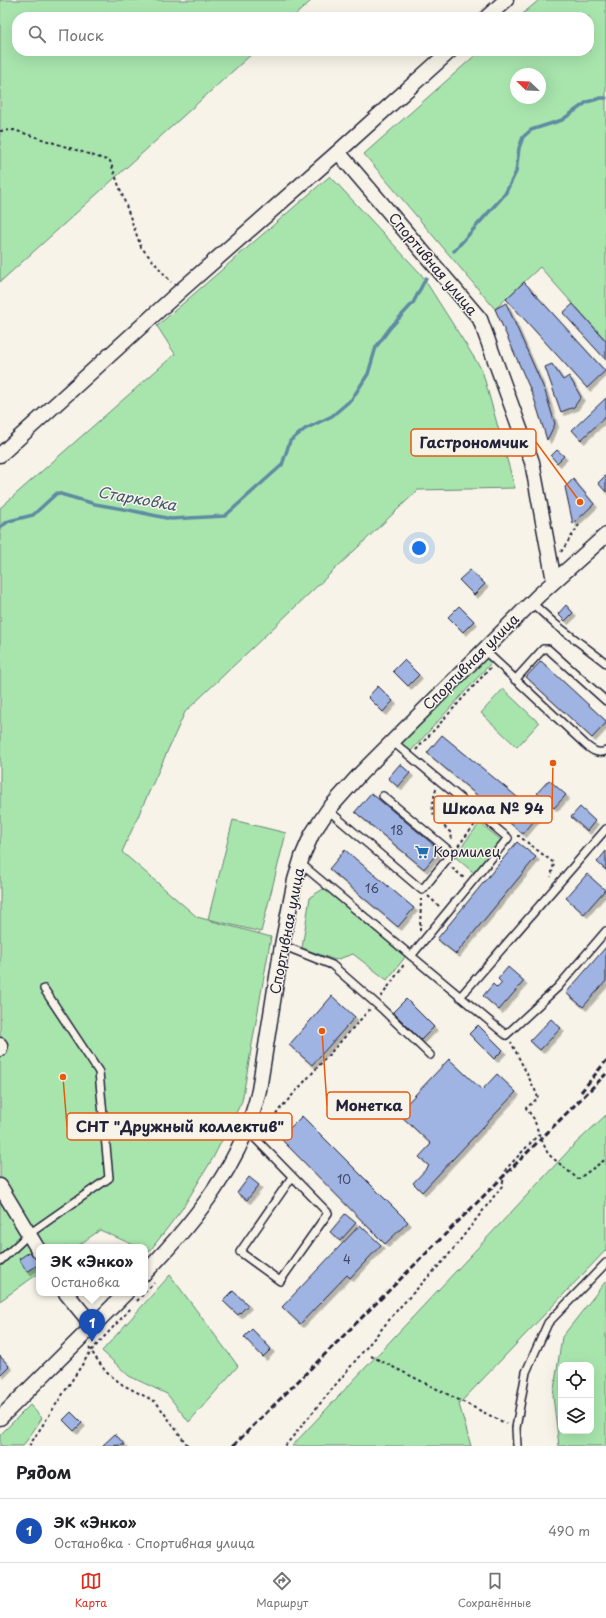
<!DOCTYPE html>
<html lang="ru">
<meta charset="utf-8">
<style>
:root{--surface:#fff;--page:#f2f2f2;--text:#202124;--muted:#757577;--line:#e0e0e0;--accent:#d93025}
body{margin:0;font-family:"Playpen Sans",sans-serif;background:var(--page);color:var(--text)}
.controls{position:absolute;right:12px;bottom:12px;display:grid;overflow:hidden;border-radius:8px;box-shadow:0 4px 16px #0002}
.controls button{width:36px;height:36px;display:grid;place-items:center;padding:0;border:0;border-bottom:1px solid var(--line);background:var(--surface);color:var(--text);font:20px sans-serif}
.compass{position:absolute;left:510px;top:68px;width:36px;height:36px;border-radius:50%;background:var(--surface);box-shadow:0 4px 16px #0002;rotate:293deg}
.you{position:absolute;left:419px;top:548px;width:14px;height:14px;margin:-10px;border:3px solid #fff;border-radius:50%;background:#1a73e8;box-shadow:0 0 0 6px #1a73e833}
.badge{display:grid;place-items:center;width:26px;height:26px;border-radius:50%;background:var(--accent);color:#fff;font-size:13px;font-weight:700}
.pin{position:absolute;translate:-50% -33px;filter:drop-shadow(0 1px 2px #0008)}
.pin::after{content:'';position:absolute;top:21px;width:14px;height:12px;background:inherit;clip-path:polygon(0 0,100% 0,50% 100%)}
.popup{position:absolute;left:36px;top:1244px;width:112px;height:52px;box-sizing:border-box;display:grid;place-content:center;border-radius:8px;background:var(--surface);filter:drop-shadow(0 1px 3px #0005);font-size:13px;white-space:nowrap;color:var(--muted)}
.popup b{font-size:15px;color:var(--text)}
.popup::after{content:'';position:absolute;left:50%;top:100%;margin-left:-8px;border:8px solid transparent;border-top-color:var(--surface)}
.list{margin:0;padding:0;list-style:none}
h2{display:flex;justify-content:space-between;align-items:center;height:52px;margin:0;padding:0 16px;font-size:17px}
h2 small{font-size:13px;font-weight:400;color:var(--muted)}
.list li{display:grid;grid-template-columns:26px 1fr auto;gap:12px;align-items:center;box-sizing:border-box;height:64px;padding:0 16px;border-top:1px solid var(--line)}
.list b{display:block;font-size:15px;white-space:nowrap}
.list p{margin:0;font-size:13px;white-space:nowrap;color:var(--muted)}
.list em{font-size:13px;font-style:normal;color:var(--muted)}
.icon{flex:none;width:22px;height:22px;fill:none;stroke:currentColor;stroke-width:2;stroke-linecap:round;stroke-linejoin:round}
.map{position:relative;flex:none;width:606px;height:1446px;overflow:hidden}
.search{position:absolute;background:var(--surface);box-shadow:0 4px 16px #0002;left:12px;right:12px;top:12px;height:44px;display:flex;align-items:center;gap:10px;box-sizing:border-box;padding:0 14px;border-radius:16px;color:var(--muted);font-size:15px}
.sheet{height:116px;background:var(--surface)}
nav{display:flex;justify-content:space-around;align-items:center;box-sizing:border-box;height:56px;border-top:1px solid var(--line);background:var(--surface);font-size:11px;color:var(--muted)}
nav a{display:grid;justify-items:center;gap:2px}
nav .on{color:var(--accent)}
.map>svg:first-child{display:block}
.green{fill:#a8e5ad;stroke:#658474;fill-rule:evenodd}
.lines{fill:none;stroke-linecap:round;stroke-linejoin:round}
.stream{stroke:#5f8ba2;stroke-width:3.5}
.building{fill:#9fb4e2;stroke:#22223b;filter:url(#shadow)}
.service-casing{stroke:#22223b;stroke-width:10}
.minor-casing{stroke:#22223b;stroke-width:17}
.path{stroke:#22223b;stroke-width:2;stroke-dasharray:3 3;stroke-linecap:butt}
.service{stroke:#f7f3e8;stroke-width:7}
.minor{stroke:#f7f3e8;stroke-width:14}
.rail{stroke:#22223b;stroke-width:3;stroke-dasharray:6 3;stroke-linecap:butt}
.labels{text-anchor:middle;stroke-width:3;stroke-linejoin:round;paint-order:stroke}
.number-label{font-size:12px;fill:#414665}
.street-label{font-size:14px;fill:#22223b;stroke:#f7f3e8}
.poi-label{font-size:14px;fill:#22223b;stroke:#f7f3e8;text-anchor:start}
.water-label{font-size:15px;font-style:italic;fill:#40576f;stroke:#f7f3e8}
.leader{fill:none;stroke:#e8590c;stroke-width:1.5}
.callout-dot{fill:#e8590c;stroke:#f7f3e8;stroke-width:1.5}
.callout{fill:#f7f3e8;stroke:#e8590c;stroke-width:1.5}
.callout-label{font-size:15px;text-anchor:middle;font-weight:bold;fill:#22223b}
</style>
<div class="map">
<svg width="606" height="1446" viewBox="0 0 606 1446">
<defs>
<filter id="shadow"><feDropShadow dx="3.5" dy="3.5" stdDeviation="0" flood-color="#0004"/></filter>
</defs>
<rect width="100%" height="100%" fill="#f7f3e8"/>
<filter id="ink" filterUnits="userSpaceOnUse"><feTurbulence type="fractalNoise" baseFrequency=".025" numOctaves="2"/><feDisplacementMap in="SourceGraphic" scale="8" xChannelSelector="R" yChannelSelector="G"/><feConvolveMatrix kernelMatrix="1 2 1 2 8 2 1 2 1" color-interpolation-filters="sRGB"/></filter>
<g filter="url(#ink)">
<!-- green -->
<path class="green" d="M0,0H312L293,17H17V51H255L0,282Z
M539,0H606V341L540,267L495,309L364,154L480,51H589V17H519ZM516,74H540V98H516Z
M330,176L421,274L482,370L515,488L418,490L185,712L122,852L197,917L271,937L242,1101L213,1158L182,1209L149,1252L145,1250V1247H138L100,1230L76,1247H39V1273L0,1301V508L175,354L157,326Z
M483,655L491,663L410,752L397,742Z
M503,689L539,723L517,747L481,713Z
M233,820L286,833L261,932L208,919Z
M480,823L501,840L474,873L454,856Z
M325,888L406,956L387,980L353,954L335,960L302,948L310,897Z
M606,1115V1250L459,1404L471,1446H292L574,1145Z
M170,1275L238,1366L189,1422L167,1394L129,1376L102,1351Z
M606,1281V1446H559L553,1396L562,1337ZM561,1365H591V1431H561Z
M30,1405L42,1418L23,1446H0V1435Z"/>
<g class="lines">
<!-- stream -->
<path class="stream" d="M454,251L505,194L516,172L519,148L523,137L531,130L562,120L587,102L601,98H606
M0,527L9,521L33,515L57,493L95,504L129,510L171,519L225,516L282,465L290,441L305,429L332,416L352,399L368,374L376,347L390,328L413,303L426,278"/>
</g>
<!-- building -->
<path class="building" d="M524,282L605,371L587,388L506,299Z
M506,303L545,391L555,424L547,440L534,398L495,309Z
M573,304L606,341V360L563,313Z
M552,364L563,380L569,376L581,397L574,407L561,412L545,367Z
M606,398V416L581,440L572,430Z
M557,450L564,456L557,463L551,456Z
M606,475V492L598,483Z
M573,479L594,504L573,524L565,487Z
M470,570L485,584L474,595L459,580Z
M566,605L573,613L565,621L558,614Z
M459,606L474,621L463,632L448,617Z
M404,660L419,675L408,686L393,671Z
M541,661L606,721V723L592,738L526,677Z
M378,686L393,701L383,712L368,697Z
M442,735L539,815L523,834L427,753Z
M400,764L410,773L398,787L388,778Z
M549,780L566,795L554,808L537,793Z
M371,793L440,850L424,869L355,812Z
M580,807L595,821L587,831L571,817Z
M517,842L536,857L456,954L437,939Z
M345,850L414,908L398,927L329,869Z
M606,851V870L597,862Z
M587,874L605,890L584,914L566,898Z
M606,947V981L583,1007L566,993Z
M508,967L524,981L499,1010L483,996L493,984L497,988L502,983L498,979Z
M332,996L355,1017L312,1065L289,1045Z
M406,999L434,1027L421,1040L393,1012Z
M551,1019L561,1028L540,1050L530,1041Z
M478,1025L503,1050L494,1059L469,1034Z
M449,1059L482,1090L497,1074L516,1092L422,1192L413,1183L429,1166L419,1157L431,1144L398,1113Z
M302,1116L408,1222L385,1244L280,1138Z
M249,1177L259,1185L247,1200L237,1193Z
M345,1214L356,1223L340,1241L330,1232Z
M360,1225L381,1245L350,1278L347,1275L300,1324L282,1307Z
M31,1251L39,1264L27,1272L19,1259Z
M233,1291L248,1305L238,1315L223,1301Z
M252,1329L271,1349L263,1357L244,1337Z
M0,1356L9,1366L0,1375Z
M71,1412L82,1423L74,1431L63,1420Z
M115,1434L125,1445L102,1446Z"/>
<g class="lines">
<defs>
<path id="service" d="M532,603L555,624L606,663
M484,650L587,746C593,751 598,754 606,751
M515,680L543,649H548L606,701
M392,741L508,838L411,956
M328,810L422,890L452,853L383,796
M300,863L506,1035L558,987L606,931
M282,945L332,965L381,1008L430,1055
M460,997L606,829
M247,1130L328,1213L280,1281L240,1252L292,1177
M0,1261L29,1234L109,1178L99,1072L44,989
M517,1446L516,1428L526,1372L548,1323L606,1263"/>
<path id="minor" d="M487,17L506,0
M338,152L480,319L532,462L554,581
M0,455L179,292L338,152L450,51
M0,1045V1049
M0,1186L39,1251
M145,1273C195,1221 243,1162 259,1090L282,945L295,880L302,857L312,834L328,810L361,773L539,595L606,535
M66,1293L93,1326
M0,1418L126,1293"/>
</defs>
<!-- service casing -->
<use href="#service" class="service-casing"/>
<!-- minor casing -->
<use href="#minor" class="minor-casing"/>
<!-- path -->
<path class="path" d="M0,131L14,130L110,161L141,247L171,282
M561,552L579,525
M416,750L490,668
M436,789C429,816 432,815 451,833L452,840
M517,836H519L554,863L551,877
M458,846L476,823
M452,868L464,878
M428,896L440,907
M420,931L421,899
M381,997L405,963
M539,1134L548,1154L578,1179L606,1159
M263,1135L279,1110L370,1009
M145,1292L154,1283
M137,1301L144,1293
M89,1348L106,1372L123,1385L156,1402L188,1446
M371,1356L507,1424
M29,1446L91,1351L131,1308
M285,1446L399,1308L447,1257L502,1186L506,1169L539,1134L534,1119L526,1108L538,1098L536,1092L511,1042"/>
<!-- service -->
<use href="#service" class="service"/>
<!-- minor -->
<use href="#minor" class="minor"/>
<!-- rail -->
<path class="rail" d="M581,1092L606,1061
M233,1446L606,1074"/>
</g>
</g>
<!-- icons -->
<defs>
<symbol id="supermarket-bare" viewBox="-9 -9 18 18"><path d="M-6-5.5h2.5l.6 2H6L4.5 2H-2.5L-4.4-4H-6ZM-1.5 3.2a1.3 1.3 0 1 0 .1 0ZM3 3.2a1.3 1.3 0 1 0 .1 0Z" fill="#1f6fb2" stroke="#f7f3e8" stroke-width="2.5" paint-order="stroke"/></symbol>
</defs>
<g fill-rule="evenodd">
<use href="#supermarket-bare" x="412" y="842" width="20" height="20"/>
</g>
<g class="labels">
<!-- number labels -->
<g class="number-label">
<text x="397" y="835">18</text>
<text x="372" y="893">16</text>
<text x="344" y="1184">10</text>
<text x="347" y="1264">4</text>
</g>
<!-- street labels -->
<g class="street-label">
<text transform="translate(433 264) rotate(50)" y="5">Спортивная улица</text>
<text transform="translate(471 662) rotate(-45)" y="5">Спортивная улица</text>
<text transform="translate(287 931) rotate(-79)" y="5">Спортивная улица</text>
</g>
<!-- poi labels -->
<g class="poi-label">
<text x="433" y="857">Кормилец</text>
</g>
<!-- water labels -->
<g class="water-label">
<text transform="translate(137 499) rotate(10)" y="5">Старковка</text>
</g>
</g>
<!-- callouts -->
<path class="leader" d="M580 502L536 442M553 763L552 809M322 1031L327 1106M63 1077L67 1127"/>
<g class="callout-dot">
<circle cx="580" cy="502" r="4"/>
<circle cx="553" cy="763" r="4"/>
<circle cx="322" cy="1031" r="4"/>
<circle cx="63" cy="1077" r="4"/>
</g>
<g class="callout">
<rect x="411" y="429" width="125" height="27" rx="4"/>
<rect x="434" y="796" width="118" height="27" rx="4"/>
<rect x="327" y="1092" width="83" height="27" rx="4"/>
<rect x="67" y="1113" width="225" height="27" rx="4"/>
</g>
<g class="callout-label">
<text x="474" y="448">Гастрономчик</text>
<text x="493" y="814">Школа № 94</text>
<text x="369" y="1111">Монетка</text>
<text x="180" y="1132">СНТ "Дружный коллектив"</text>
</g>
</svg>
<div class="controls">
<button><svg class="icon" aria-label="locate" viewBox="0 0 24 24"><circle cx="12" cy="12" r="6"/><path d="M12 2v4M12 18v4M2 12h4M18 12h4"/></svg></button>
<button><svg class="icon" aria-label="layers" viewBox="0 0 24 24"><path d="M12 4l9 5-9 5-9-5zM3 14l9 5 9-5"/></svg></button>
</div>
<svg class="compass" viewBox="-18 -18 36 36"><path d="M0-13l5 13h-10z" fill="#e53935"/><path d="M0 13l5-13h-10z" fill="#757577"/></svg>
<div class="you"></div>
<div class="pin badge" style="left:92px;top:1342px;background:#1a4fb4">1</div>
<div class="popup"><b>ЭК «Энко»</b>Остановка</div>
<div class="search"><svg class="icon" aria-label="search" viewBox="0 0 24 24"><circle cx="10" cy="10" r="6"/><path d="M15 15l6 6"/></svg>Поиск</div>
</div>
<section class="sheet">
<h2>Рядом<small></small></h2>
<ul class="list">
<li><span class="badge" style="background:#1a4fb4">1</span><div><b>ЭК «Энко»</b><p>Остановка · Спортивная улица</p></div><em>490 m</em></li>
</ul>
</section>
<nav>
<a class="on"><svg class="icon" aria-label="map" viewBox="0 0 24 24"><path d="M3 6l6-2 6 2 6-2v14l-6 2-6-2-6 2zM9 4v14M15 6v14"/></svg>Карта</a>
<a><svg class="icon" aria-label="directions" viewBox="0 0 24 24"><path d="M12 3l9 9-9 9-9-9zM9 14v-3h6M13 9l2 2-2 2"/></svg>Маршрут</a>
<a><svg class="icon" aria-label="saved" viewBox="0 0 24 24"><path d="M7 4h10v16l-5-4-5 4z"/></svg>Сохранённые</a>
</nav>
